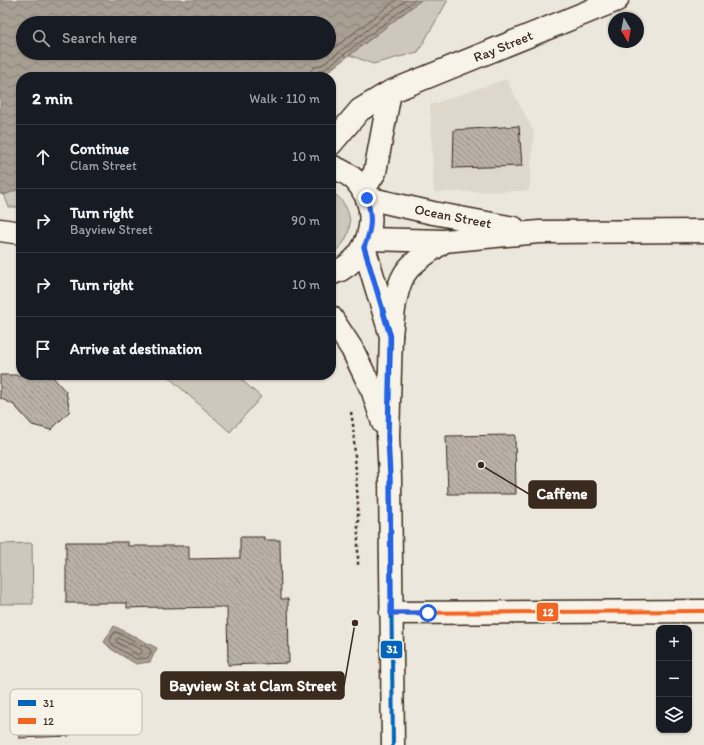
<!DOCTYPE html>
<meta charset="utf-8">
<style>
:root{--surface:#171b24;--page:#242831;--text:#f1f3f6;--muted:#9ea1a6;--line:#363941}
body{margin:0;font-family:Itim,sans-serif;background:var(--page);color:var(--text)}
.controls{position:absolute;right:12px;bottom:12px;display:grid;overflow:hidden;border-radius:8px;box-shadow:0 1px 3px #0004}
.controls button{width:36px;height:36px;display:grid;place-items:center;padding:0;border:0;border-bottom:1px solid var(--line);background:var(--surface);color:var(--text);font:20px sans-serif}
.compass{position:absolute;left:608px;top:12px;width:36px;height:36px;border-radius:50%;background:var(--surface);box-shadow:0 1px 3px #0004;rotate:170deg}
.stop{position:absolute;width:12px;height:12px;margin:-9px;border:3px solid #2563eb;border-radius:50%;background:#fff}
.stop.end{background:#2563eb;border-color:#fff;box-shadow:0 1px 4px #0008}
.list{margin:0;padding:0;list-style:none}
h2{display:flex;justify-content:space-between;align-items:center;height:52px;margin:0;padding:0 16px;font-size:17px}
h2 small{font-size:13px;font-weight:400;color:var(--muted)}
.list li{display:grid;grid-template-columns:26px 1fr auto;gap:12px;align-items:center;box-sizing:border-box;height:64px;padding:0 16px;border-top:1px solid var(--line)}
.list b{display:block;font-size:15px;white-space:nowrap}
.list p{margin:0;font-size:13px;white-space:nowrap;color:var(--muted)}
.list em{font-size:13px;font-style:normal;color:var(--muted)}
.icon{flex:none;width:22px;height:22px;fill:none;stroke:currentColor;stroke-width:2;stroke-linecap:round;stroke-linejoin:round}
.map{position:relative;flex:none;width:704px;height:745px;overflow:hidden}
.search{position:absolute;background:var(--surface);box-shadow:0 1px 3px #0004;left:16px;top:16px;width:320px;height:44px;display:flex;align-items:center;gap:10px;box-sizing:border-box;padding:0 14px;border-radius:22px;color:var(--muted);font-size:15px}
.panel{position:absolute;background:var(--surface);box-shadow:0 1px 3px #0004;left:16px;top:72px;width:320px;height:308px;border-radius:16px}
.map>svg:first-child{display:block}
.built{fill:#ddd7cc}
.green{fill:#cec8bc;stroke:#84796d}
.water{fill:url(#water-waves);stroke:#7c7064;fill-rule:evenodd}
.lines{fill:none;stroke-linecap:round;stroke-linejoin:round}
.shore{stroke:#67594d;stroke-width:1}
.building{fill:url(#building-back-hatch);stroke:#3b2a1e}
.minor-casing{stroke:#3b2a1e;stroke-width:25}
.major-casing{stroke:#3b2a1e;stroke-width:25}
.path{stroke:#3b2a1e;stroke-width:2.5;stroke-dasharray:3 3;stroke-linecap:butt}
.minor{stroke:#f7f3e8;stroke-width:22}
.major{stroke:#f7f3e8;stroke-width:22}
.bus-1-casing{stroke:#f7f3e8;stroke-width:7}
.bus-2-casing{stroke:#f7f3e8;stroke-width:7}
.bus-1{stroke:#0065bd;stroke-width:4}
.bus-2{stroke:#f26522;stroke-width:4}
.route{stroke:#2563eb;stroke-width:5}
.labels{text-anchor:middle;stroke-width:4;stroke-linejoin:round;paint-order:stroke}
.street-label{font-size:14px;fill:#3b2a1e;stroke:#f7f3e8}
.key{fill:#f7f3e8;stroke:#bfb7ab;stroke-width:1}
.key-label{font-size:11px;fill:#3b2a1e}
.leader{fill:none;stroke:#3b2a1e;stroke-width:1.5}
.callout-dot{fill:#3b2a1e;stroke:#f7f3e8;stroke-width:1.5}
.callout{fill:#3b2a1e;stroke:#3b2a1e;stroke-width:1.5}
.callout-label{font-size:15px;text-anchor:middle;font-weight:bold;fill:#fff}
.line-badge{stroke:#f7f3e8;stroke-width:1.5}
.badge-label{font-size:11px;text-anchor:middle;font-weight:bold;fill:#fff}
</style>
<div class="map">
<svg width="704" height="745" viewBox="0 0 704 745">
<defs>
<pattern id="water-waves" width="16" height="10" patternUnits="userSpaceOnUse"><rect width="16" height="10" fill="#a89f93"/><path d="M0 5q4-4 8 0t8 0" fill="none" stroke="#8a8277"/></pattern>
<pattern id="building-back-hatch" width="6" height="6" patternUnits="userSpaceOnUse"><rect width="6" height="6" fill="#bab2a7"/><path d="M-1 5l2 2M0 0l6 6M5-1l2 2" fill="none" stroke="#989187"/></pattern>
</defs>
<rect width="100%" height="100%" fill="#ece7dc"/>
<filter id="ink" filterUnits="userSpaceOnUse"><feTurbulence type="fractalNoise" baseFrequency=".025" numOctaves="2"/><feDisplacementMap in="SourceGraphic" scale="8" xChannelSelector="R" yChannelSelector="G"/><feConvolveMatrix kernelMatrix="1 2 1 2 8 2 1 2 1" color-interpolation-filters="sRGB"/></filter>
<g filter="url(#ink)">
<!-- built -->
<path class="built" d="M506,79L534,132L529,191L434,192L430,105Z"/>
<!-- green -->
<path class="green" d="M421,0H448L418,52L373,64L350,55Z
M21,188V207H9L4,195Z
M331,192C334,194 338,196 341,200C356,218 351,242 331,254Z
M166,375H236L261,397L230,432Z
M32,543L33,604H0V544Z"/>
<!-- water -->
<path class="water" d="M0,0H421L326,73L310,77H21V188L4,195L0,194ZM23,23H329V53H23Z
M114,626L157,648L150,662L136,664L111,649L104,642Z"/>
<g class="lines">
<!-- shore -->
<path class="shore" d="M329,52L396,0
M309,77C309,68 315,67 322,65L406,0
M314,77C314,71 320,71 325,69L415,0
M115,632H117L150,649L151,652L148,658L136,659L114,646L110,641Z
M118,638L142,650V653L141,654H137L117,642L116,640Z"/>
</g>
<!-- building -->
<path class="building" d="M519,126L522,166L453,168L454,130Z
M0,375H51L66,392L70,411L51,430L32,425L14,405L0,398Z
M515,435L516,494H448L446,436Z
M240,537H264V540H280L281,599H288L289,663L228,665L227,607L162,608V607L127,608V603H66V542H128V546H189V559L240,558Z
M68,711L69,736L19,738L18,712Z"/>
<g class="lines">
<defs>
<path id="minor" d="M331,144L360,110L390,92L617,0
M363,191L375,172L390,92
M367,198L433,213L514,228
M368,239L444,241L539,232L704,231
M391,336C393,316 395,283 409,268C419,257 433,250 444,241
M391,613L704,611"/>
<path id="major" d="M331,166C340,170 348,173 355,180C380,206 374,250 342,269C339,271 335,272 331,274
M0,230L21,233
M364,247L391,336L388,437L390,477L393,745
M331,317L352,349L373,392L383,423"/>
</defs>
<!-- minor casing -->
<use href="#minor" class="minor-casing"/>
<!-- major casing -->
<use href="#major" class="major-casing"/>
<!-- path -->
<path class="path" d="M351,412L353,424L358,505V567"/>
<!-- minor -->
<use href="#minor" class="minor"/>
<!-- major -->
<use href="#major" class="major"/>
<defs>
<path id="bus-1" d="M364,247L391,336L388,437L390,477L393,745"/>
<path id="bus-2" d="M391,613L704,611"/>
</defs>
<!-- bus-1 casing -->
<use href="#bus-1" class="bus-1-casing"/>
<!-- bus-2 casing -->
<use href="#bus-2" class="bus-2-casing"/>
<!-- bus-1 -->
<use href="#bus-1" class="bus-1"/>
<!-- bus-2 -->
<use href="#bus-2" class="bus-2"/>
</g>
</g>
<g class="lines" filter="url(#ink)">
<!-- route -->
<path class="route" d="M367,198C372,216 372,229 364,247L390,336L388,437L390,477L391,613H428"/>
</g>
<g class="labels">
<!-- street labels -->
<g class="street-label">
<text transform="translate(503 46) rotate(-22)" y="5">Ray Street</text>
<text transform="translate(453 216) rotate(11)" y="5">Ocean Street</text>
</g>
</g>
<!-- legend -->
<rect x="10" y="689" width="132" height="46" rx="6" class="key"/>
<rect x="18" y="700" width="18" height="6" fill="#0065bd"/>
<rect x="18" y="718" width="18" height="6" fill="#f26522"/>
<g class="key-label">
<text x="43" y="707">31</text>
<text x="43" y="725">12</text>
</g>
<!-- callouts -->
<path class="leader" d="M481 465L529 494M355 623L344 686"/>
<g class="callout-dot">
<circle cx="481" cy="465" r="4"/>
<circle cx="355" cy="623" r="4"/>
</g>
<g class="callout">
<rect x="529" y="481" width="67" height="27" rx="4"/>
<rect x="161" y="672" width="183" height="27" rx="4"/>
</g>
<g class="callout-label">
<text x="562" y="499">Caffene</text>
<text x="253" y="691">Bayview St at Clam Street</text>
</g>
<g class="line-badge">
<rect x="536" y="602" width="23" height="20" rx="4" fill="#f26522"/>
<rect x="380" y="640" width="23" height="19" rx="4" fill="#0065bd"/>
</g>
<g class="badge-label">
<text x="548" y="616">12</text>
<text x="392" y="653">31</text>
</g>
</svg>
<div class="controls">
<button>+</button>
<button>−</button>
<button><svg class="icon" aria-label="layers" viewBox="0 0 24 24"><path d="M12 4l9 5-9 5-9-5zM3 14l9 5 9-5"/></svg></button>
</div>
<svg class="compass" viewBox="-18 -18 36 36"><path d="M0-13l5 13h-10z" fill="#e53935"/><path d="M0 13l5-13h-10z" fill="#9ea1a6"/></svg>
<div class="stop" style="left:428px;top:613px"></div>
<div class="stop end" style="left:367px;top:198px"></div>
<div class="search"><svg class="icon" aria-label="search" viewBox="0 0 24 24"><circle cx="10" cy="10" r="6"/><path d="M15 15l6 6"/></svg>Search here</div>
<section class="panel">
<h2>2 min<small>Walk · 110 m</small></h2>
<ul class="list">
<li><svg class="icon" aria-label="ahead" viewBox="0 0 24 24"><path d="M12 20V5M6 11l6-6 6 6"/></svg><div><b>Continue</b><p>Clam Street</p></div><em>10 m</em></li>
<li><svg class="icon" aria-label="right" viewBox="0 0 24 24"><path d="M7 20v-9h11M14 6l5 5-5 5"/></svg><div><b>Turn right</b><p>Bayview Street</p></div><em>90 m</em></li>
<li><svg class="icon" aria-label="right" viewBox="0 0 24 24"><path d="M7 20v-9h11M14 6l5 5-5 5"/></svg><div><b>Turn right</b></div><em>10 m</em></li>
<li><svg class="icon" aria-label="arrive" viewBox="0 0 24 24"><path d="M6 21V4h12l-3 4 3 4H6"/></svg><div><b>Arrive at destination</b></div></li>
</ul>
</section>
</div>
